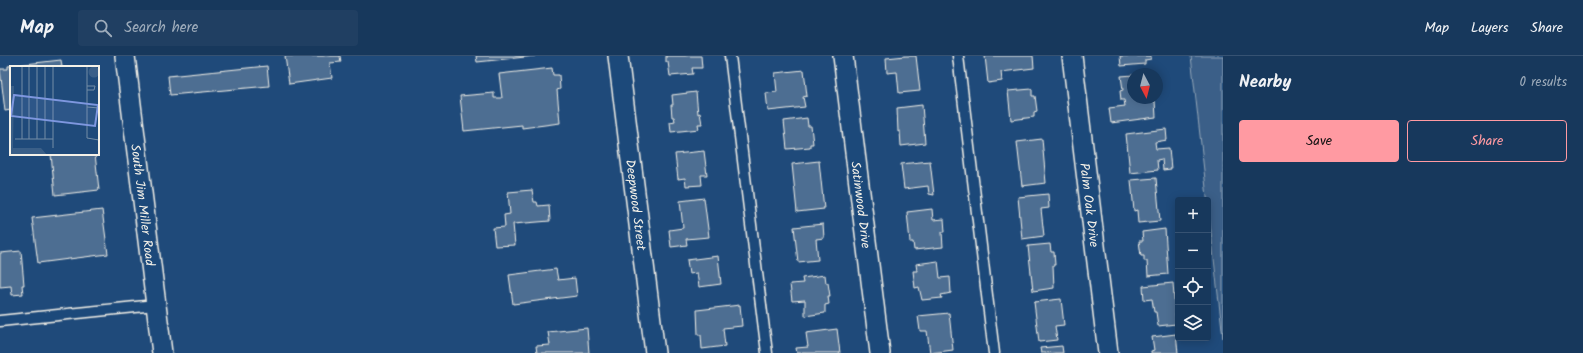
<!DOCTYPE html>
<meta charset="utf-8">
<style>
:root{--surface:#17385c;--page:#203f62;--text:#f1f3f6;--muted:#9eacbb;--line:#365272;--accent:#ff9aa2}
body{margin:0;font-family:Kalam,sans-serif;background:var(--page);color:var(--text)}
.controls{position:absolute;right:12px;bottom:12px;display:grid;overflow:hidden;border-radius:4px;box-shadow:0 2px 10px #0003}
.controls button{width:36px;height:36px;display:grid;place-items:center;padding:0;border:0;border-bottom:1px solid var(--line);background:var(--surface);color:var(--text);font:20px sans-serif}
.compass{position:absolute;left:1127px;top:12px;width:36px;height:36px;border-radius:50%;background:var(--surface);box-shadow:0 2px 10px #0003;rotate:173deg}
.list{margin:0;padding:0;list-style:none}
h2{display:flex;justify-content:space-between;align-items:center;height:52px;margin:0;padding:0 16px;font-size:17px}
h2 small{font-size:13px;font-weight:400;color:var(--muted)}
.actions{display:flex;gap:8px;padding:12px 16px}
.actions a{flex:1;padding:9px 0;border:1px solid var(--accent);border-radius:4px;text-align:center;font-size:14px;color:var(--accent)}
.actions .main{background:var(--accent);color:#111}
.icon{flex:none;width:22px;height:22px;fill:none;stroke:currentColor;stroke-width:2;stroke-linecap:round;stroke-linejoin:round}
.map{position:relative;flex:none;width:1223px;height:297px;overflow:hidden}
header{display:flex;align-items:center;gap:24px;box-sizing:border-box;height:56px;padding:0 20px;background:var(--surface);border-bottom:1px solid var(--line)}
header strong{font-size:19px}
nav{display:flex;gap:22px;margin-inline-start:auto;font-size:14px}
.search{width:280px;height:36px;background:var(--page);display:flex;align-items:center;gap:10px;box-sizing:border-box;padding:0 14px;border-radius:4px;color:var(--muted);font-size:15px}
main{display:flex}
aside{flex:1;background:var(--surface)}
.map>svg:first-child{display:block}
.green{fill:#3a5f88;stroke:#97a8b8}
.building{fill:#4d6e92;stroke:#f4f1e8}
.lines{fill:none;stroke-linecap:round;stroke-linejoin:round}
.lane-casing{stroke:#f4f1e8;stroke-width:13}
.street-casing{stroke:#f4f1e8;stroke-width:22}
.lane{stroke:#1f4a7a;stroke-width:10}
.street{stroke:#1f4a7a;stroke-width:19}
.labels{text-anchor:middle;stroke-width:3.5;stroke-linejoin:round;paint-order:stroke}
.street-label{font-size:13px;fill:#f4f1e8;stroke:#1f4a7a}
.inset-road{fill:none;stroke:#748da6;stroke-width:1}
.view{fill:#7e97df;fill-opacity:0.15;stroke:#7e97df;stroke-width:2}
.inset-edge{fill:none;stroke:#f4f1e8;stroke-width:2}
</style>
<header>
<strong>Map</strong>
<div class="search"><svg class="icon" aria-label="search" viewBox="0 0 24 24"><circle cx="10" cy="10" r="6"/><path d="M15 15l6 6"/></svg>Search here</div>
<nav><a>Map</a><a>Layers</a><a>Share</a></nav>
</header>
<main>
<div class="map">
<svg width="1223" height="297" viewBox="0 0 1223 297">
<rect width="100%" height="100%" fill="#1f4a7a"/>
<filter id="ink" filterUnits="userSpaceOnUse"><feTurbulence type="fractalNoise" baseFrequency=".025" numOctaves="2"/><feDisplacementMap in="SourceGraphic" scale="8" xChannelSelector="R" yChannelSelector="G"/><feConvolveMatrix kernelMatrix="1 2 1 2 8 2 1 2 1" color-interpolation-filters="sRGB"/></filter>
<g filter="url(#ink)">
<!-- green -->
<path class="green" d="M1191,0H1223V282Z"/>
<!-- building -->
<path class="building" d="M285,0H340L341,6L330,7L332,22L289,28Z
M476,0H535L477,6Z
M666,0H701L702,12H692L693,18L670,20L668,6H666Z
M906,0H916L920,35L899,37L897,16L887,17L886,2Z
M985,0H1033L1034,12L1001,16L1002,25L988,27Z
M1120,0H1151V3L1145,4V8L1121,10Z
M61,4L62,11H11V54L5,55L0,13H8V10Z
M267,10L269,30L170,39L168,20Z
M552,12L553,19H559L560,33L557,34L560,67L522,72V69L464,75L460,40L494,37V42H502L499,18Z
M804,14L807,40L803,41L805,51L768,55L766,37L777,36L775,17Z
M1133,19V42H1147L1148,45H1155L1156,61L1111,67L1109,52L1125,50L1124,44H1121L1120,35L1123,34L1121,20Z
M1032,33V40H1035L1037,55L1034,56V61L1011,64L1008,35Z
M696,36L698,58L700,57L702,68H698L699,73L671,76L670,66L675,65L674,61H672L671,49H673L672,39Z
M922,49L925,87L901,90L900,75L898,76L897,52Z
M807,62L808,70H811L813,88H810V91L787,93L784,65Z
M1166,73L1167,84L1155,86L1156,93L1169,92L1171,113L1163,114L1162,103L1157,104L1158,114L1130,117L1126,78Z
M1042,83L1046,127L1022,130L1017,86Z
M704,95L707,119H701L702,129L686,130L685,122L678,123L675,98Z
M51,98H95L99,134L55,139Z
M819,105L824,153L797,156L792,108Z
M930,105L934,139L929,138L928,130L904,133L901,108Z
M1156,122L1160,165L1138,167L1137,154L1134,155L1131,124Z
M532,134L534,146H537L538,150L549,149L550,165L513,168L515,189L495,190L493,172L505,171L504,159L510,158L508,136Z
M1048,138L1049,152L1041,153L1044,180L1022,183L1018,141Z
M704,142L709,181L686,183L687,189L671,191L669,174L683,172L680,145Z
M932,153L933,164L944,163L945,176H942L943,191L914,194L913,186H910L907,156Z
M102,154L108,198L38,207L32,162Z
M823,168L824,182L816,183L818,204L798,206L794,171Z
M1165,173L1168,218L1148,220L1147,205H1144V200H1141L1139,185H1143L1142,176Z
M1050,188L1051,196H1054L1055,209H1053L1054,232L1033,235L1028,190Z
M21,195L24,229H22L23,238L12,239L11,230L0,231V197Z
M718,200L721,228L699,231L697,217L689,218L687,204Z
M938,205L940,222L950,221L951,237L941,239L942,242L922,244L919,231L915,232L913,215H917L916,208Z
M556,213L558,224L575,222L577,240L513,248L509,219Z
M825,219L826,227H828L830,240H828L829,248L825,249V257L805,260V244L792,245L790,228L803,227L802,222Z
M1173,227L1176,268L1158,270L1156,256H1154L1152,243L1144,244L1143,230Z
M1061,243L1064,269L1055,270L1057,284L1039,286L1034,246Z
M740,249L742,270L723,272L725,290L702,293L701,279H698L697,254Z
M949,257L953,294L930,297L927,275H920L918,260Z
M587,272L589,297H537L536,290L550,289L548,276Z
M837,273L840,297H797L796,292L808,291L806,277Z
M1176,278L1178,297H1151V295L1154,294L1152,281Z
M1062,290L1063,297H1041L1040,292Z"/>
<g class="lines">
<defs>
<path id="lane" d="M730,0L767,297
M958,0L994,297
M0,265L155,249"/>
<g id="street">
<path id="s1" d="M125,0L162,297"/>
<path id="s2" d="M618,0L655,297"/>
<path id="s3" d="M843,0L880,297"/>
<path id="s4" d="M1072,0L1108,297"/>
</g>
</defs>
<!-- lane casing -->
<use href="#lane" class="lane-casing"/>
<!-- street casing -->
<use href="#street" class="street-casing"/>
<!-- lane -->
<use href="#lane" class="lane"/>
<!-- street -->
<use href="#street" class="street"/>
</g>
</g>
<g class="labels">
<!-- street labels -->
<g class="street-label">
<text dy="5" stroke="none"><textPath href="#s3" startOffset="150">Satinwood Drive</textPath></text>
<text dy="5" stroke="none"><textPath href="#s4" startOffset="150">Palm Oak Drive</textPath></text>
<text dy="5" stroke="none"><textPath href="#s1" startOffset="150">South Jim Miller Road</textPath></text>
<text dy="5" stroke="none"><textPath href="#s2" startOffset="150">Deepwood Street</textPath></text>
</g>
</g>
<!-- overview -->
<g transform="translate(10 10)">
<rect width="89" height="89" fill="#1f4a7a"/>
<path d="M78.5 6a5.5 5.5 0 1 1 11 0a5.5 5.5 0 1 1-11 0ZM0,20H4L3,82H31L37,89H0Z" fill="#3a5f88"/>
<path class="inset-road" d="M27,0V73M35,0V73M77,0V72L89,74M77,24H84L85,20H77M77,41L89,42M5,73H43M12,73V0M19,73V0M43,82V0"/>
<path class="view" d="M4,29L88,39L85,60L1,50Z"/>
<rect width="89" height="89" class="inset-edge"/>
</g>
</svg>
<div class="controls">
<button>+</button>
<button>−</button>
<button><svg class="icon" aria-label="locate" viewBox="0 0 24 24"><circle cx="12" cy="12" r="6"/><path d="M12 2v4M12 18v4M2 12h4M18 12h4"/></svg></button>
<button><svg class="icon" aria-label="layers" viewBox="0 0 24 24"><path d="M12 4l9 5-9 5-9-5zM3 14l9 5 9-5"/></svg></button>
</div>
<svg class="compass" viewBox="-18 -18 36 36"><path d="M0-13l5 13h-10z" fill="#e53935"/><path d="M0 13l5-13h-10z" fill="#9eacbb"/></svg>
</div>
<aside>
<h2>Nearby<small>0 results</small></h2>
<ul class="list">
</ul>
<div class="actions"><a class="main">Save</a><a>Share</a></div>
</aside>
</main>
